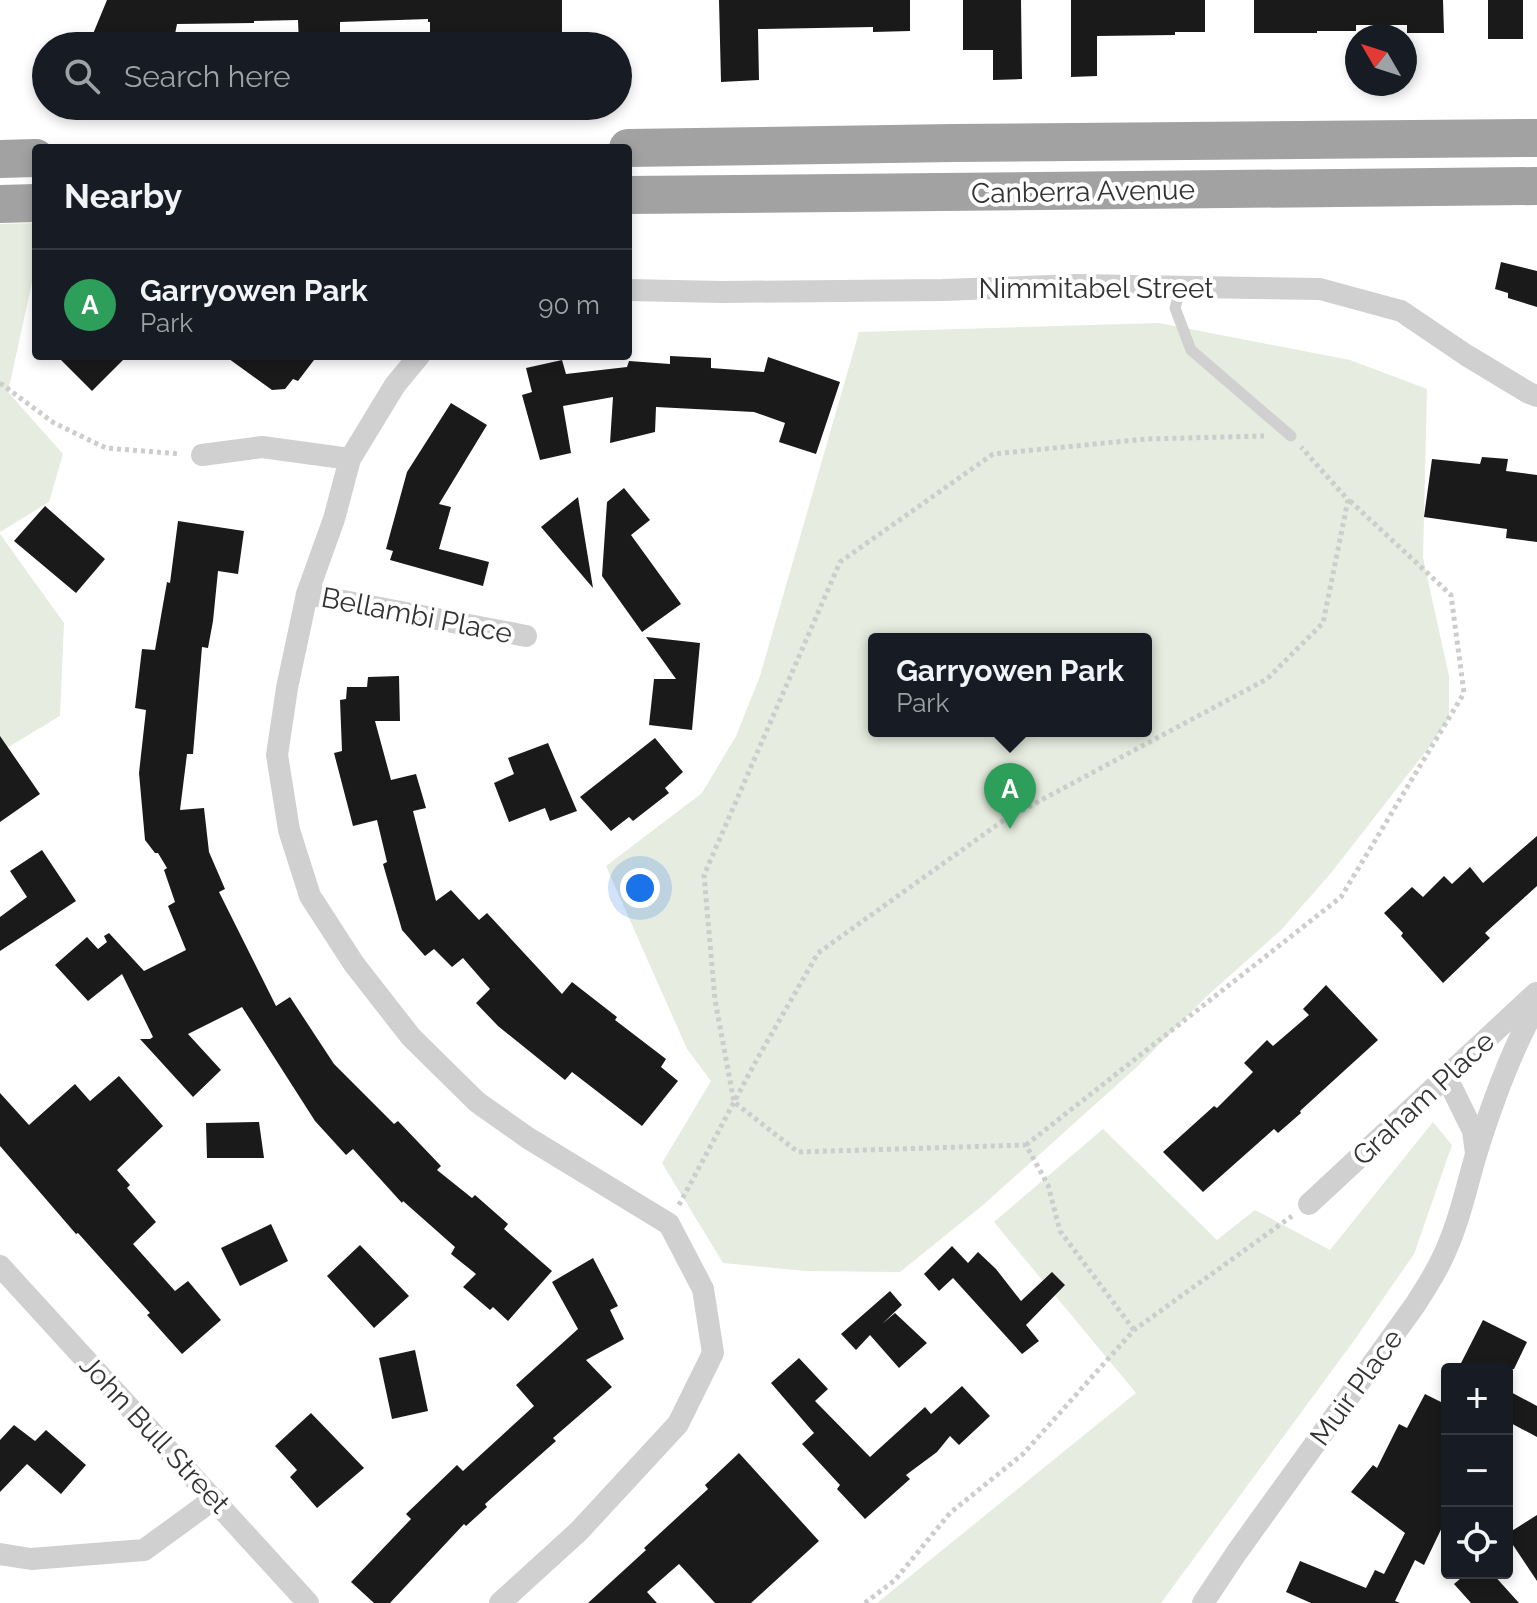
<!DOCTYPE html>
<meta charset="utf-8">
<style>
:root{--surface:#171b24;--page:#20242c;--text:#f1f3f6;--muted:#9ea1a6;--line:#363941;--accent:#e63946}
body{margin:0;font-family:Raleway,sans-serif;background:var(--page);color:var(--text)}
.controls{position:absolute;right:24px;bottom:24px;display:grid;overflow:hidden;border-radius:8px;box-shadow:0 4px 12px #0003}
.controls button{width:72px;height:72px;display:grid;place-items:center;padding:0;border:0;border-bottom:2px solid var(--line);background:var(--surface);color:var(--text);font:40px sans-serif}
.compass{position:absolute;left:1345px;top:24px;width:72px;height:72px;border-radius:50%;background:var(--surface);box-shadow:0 4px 12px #0003;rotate:309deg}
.you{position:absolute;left:640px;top:888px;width:28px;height:28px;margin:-20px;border:6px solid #fff;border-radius:50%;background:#1a73e8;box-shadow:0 0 0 12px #1a73e833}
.badge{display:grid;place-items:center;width:52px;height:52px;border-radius:50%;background:var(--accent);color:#fff;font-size:26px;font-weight:700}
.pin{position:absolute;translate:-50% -66px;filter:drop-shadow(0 2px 4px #0008)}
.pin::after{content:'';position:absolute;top:42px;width:28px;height:24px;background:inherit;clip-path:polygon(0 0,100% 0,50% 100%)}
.popup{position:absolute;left:868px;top:633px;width:284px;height:104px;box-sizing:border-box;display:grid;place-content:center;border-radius:8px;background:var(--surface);filter:drop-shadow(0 2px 6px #0005);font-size:26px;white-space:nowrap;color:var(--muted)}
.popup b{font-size:30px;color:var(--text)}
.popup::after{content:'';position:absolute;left:50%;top:100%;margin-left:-16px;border:16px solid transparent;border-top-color:var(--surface)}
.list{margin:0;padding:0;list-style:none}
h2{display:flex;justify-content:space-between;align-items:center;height:104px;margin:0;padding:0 32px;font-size:34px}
h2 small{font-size:26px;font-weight:400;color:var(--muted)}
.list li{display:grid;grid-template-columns:52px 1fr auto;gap:24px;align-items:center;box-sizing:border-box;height:112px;padding:0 32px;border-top:2px solid var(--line)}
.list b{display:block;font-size:30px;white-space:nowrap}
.list p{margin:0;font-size:26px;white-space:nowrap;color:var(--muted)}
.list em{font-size:26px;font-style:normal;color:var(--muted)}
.icon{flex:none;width:44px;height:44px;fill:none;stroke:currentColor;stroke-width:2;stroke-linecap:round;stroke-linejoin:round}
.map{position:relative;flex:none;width:1537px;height:1603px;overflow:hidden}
.search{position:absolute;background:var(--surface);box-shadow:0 4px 12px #0003;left:32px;top:32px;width:600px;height:88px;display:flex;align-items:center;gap:20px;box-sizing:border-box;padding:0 28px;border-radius:44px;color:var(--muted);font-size:30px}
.panel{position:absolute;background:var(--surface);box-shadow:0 4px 12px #0003;left:32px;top:144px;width:600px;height:216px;border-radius:8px}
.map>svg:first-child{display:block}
.green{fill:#e6ecdf;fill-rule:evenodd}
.building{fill:#1a1a1a}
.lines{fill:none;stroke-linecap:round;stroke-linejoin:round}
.path{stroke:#cdcdcd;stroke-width:5;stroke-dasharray:4 4;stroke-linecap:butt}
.service{stroke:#d0d0d0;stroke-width:11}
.minor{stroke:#d0d0d0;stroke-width:22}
.trunk{stroke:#a2a2a2;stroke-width:38}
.labels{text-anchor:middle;stroke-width:8;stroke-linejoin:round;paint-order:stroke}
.street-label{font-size:28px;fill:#333;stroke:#fff}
</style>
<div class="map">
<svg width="1537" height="1603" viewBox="0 0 1537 1603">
<rect width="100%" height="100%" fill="#fff"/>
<!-- green -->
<path class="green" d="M36,223V264L8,392L63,454L49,502L0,532V224Z
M1159,323L1350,360L1427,389L1423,558L1449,676V718L1427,750L1331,873L1281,930L1207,996L1138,1066L983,1205L900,1272L805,1271L723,1263L662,1163L711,1081L687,1049L606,866L702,793L736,736L760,676L859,332ZM874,639H1146V731H874Z
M0,534L64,623L60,716L0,752Z
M1433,1122L1452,1145L1414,1254L1353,1342L1161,1603H877L1136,1393L994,1222L1103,1129L1217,1240L1255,1210L1330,1250Z"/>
<!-- building -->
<path class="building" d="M107,0H562V35H541V43H536V46H502V37L430,39V22H428V19L340,22V46H299L298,20L254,21V23L177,24L174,39L121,32L118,46H88Z
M719,0H910V31L873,32V27L758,29L759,80L721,82Z
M963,0H1021L1022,79L993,80V50H963Z
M1071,0H1205V32H1175V35L1097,36V76L1071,77Z
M1254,0H1443L1444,33H1407V25H1356V31H1317V33H1254Z
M1488,0H1523V39H1488Z
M1501,262L1537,271V307L1508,298V293L1495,289Z
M57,356H127L92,391Z
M225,356H317L298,381L293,379L285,389L272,390Z
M670,356L711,358V368L764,372L768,357L840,382L816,454L779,442L785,423L754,412L656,407L655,432L610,443L613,397L563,406L571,453L540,460L522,395L532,392L526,368L562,360L566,374L627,367L629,361L670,364Z
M451,403L487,425L439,504L451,507L439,549L489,562L483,586L390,560L393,551L386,549L407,472Z
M1482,457L1508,459L1506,471L1537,475V542L1506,538L1507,529L1424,517L1432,459L1480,464Z
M624,488L650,520L631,535L681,604L642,632L602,576L607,502Z
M578,497L593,588L541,527Z
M45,506L105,559L76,593L14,541Z
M178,521L244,531L238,574L218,571L213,621L208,648L202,647L193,754H187L180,810L204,808L209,852L225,889L219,892L276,1006L290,997L334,1064L394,1124L398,1121L441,1166L437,1170L472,1198L475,1195L508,1224L504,1229L552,1271L508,1321L493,1307L490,1310L463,1287L476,1274L451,1254L455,1247L403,1201L402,1203L353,1149L346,1155L315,1121L242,1007L188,1034L221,1070L193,1097L140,1039H150L153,1037L122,974L88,1001L55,965L87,937L98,949L107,942L104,936L109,933L144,971L186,950L168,906L175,902L164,870L167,868L158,853H155L145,840L139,773L146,710L135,708L142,649L155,650L167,582L170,583Z
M646,637L700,643L692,730L649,725L654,679H676Z
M399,676L400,721H375L391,780L416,774L426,808L413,811L436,901L451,890L479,920L487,913L562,994L572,982L617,1017L615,1020L666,1059L661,1067L678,1081L642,1126L572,1072L565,1080L498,1026L476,1003L490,989L463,958L452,967L434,949L425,956L402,930L383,864L387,862L377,820L353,826L334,753L342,751L340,700L346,699L347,687H367L368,677Z
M0,736L40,794L0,822Z
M655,738L683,772L665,788L669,793L633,821L629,817L611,831L580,797Z
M548,743L577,811L550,821L545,808L509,822L494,783L514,774L508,758Z
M1537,836V886L1485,933L1490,938L1443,983L1401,936L1403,933L1384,913L1412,887L1423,897L1444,876L1452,884L1470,867L1483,883Z
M42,850L76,901L0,951V917L27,897L10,871Z
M1326,985L1378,1040L1300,1111L1301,1113L1278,1133L1274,1129L1203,1192L1163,1152L1214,1106L1217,1108L1253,1072L1244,1063L1267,1040L1273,1046L1309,1015L1303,1009Z
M119,1076L163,1126L117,1170L130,1185L127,1188L156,1222L133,1244L175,1291L188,1281L221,1320L182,1354L147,1315L150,1313L78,1233L76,1234L0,1146V1093L29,1125L75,1084L90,1101Z
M259,1122L264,1158H207L206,1123Z
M271,1224L288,1261L240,1286L221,1248Z
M360,1245L409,1296L374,1328L327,1276Z
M952,1246L968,1263L978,1252L996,1269L1021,1301L1052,1272L1065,1285L1026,1325L1039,1341L1022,1354L953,1278L939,1291L924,1274Z
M593,1258L618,1306L610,1310L624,1339L586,1360L612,1387L553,1438L556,1441L485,1504L487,1507L466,1526L464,1524L390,1603H374L351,1582L411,1519L406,1514L457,1465L463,1471L534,1406L516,1385L578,1329L552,1282Z
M890,1291L902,1305L882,1324L895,1313L927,1343L899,1368L870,1335L856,1350L841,1334Z
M1483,1320L1527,1342L1514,1369H1458Z
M415,1350L428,1411L392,1419L379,1358Z
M799,1358L828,1389L815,1401L870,1457L925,1407L931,1414L962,1386L990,1416L959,1445L950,1436L937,1452L906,1475L910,1479L865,1519L837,1489L840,1485L802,1444L814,1433L771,1383Z
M1507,1390L1537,1406V1437L1507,1421Z
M1425,1394L1447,1405V1517L1424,1565L1415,1560L1395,1601L1400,1603H1311L1286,1592L1300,1561L1366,1588L1375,1570L1384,1574L1405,1533L1351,1492L1373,1465L1377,1468L1399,1424L1407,1428Z
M311,1413L364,1468L317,1508L290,1477L297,1470L275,1446Z
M14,1425L35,1441L46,1430L86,1465L61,1494L27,1464L0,1492V1440Z
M739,1453L819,1541L751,1603H715L679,1564L647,1592L657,1603H588L646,1550L644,1548L708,1489L705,1485Z
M1537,1515V1581L1507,1536V1534Z
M1467,1573H1492L1519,1603H1471L1454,1584Z"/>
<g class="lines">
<!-- path -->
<path class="path" d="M0,383L54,423L106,448L181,454
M1026,1145L1341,897L1464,693L1451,595L1348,499
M679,1205L756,1061L818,953L1004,820L1267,679L1323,623L1348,500L1301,447
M1134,1330L1060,1231L1048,1185L1026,1145L798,1152L734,1102L715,1000L704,875L840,562L993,454L1146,439L1264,436
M865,1603L895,1580L950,1513L1023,1454L1134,1330L1292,1216"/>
<!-- service -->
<path class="service" d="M1181,287L1175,308L1191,350L1291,436"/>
<!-- minor -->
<path class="minor" d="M628,290L722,292L943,290L1076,285L1320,289L1401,311L1466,355L1529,393L1537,396
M419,356L395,385L350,459L334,519L307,594L287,688L277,755L289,830L310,896L354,964L411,1037L477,1102L528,1138L669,1224L703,1289L713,1353L678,1424L579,1531L500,1603
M202,455L262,447L350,459
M307,594L526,636
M1446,1076L1473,1131L1476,1153
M1309,1204L1536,993
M0,1266L308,1603
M0,1554L31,1559L144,1550L214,1499
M1203,1603L1237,1552L1415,1305C1424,1291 1433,1277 1440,1263C1457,1230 1465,1193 1475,1158C1491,1106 1510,1052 1537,1005"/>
<!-- trunk -->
<path class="trunk" d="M628,148L953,143L1537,138
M0,159L36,158
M628,195L1537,186
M0,204L36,203"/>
</g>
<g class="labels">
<!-- street labels -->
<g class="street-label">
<text transform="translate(1083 191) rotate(-1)" y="10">Canberra Avenue</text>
<text x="1096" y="298">Nimmitabel Street</text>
<text transform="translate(417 615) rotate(11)" y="10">Bellambi Place</text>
<text transform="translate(1423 1098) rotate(-43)" y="10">Graham Place</text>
<text transform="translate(1356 1387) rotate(-54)" y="10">Muir Place</text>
<text transform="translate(155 1434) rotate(47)" y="10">John Bull Street</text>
</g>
</g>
</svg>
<div class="controls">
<button>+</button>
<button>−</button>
<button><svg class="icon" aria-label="locate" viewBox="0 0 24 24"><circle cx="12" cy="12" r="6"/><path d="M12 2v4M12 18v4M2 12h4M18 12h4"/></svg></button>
</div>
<svg class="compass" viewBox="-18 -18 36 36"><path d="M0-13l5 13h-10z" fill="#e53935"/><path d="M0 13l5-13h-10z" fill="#9ea1a6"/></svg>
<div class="you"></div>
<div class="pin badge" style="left:1010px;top:829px;background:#2e9e5b">A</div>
<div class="popup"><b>Garryowen Park</b>Park</div>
<div class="search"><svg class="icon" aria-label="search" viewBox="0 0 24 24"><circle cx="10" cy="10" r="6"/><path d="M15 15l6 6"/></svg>Search here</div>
<section class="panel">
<h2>Nearby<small></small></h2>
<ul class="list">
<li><span class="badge" style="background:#2e9e5b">A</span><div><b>Garryowen Park</b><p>Park</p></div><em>90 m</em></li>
</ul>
</section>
</div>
